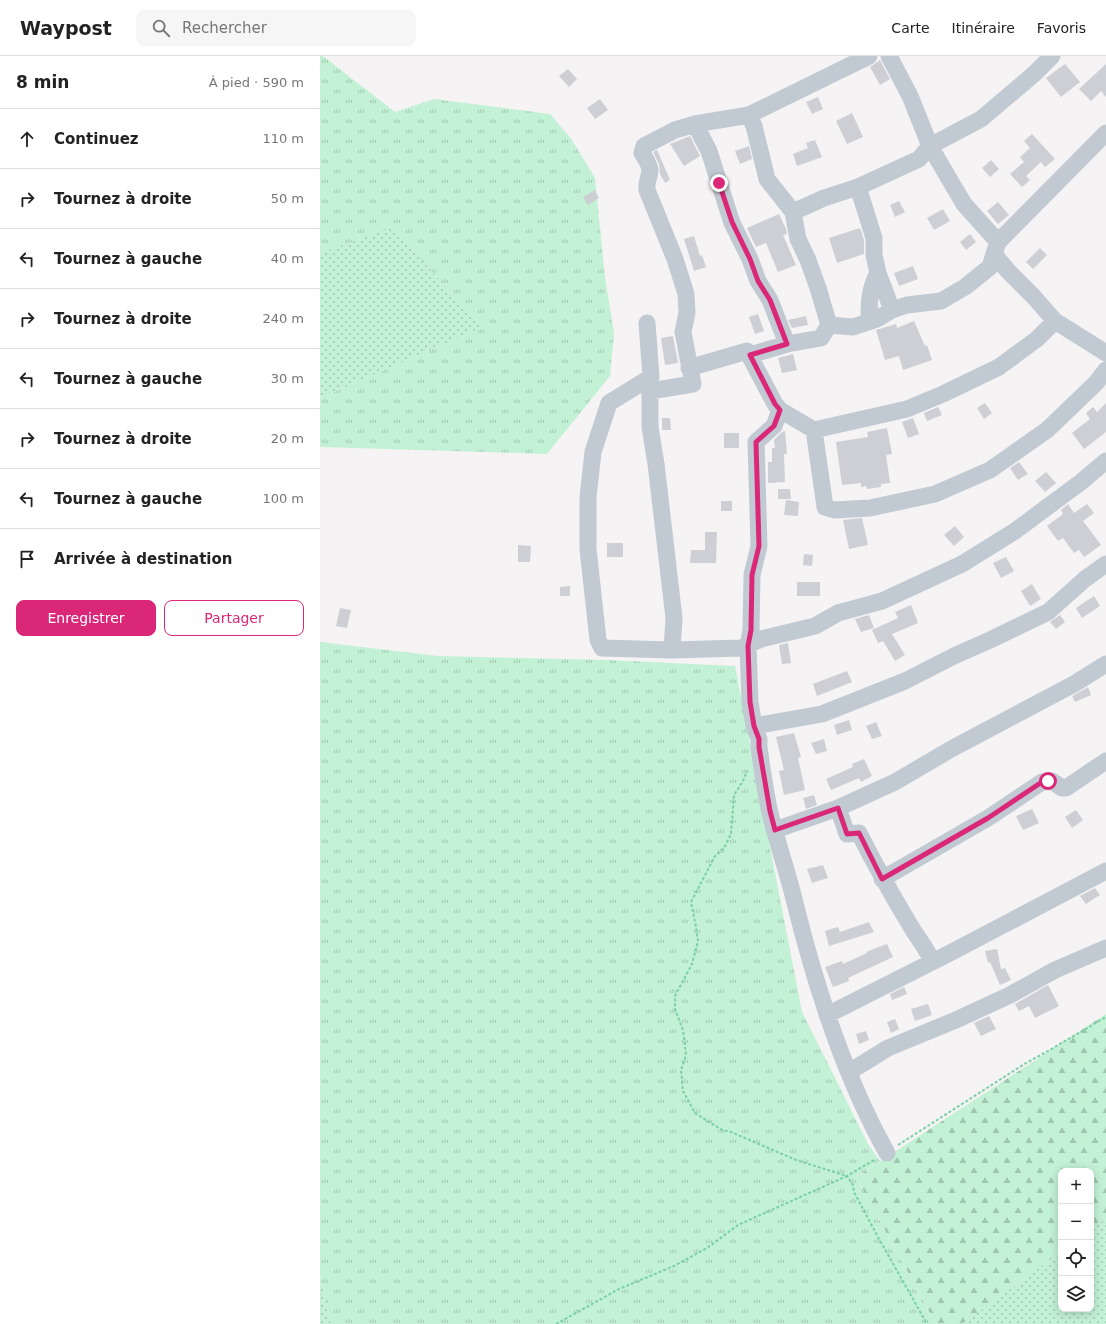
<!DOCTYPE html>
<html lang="fr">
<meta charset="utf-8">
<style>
:root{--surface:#fff;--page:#f6f6f6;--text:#222;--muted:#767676;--line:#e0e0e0;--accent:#db2777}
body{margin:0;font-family:"DejaVu Sans",sans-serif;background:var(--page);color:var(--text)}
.controls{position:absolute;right:12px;bottom:12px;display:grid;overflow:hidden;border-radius:8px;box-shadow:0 2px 10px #0003}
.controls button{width:36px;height:36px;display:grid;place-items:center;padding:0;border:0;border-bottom:1px solid var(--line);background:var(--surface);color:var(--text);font:20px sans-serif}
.stop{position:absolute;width:12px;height:12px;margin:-9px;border:3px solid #db2777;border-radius:50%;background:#fff}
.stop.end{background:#db2777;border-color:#fff;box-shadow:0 1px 4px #0008}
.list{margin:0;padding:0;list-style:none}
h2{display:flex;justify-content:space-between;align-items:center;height:52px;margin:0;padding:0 16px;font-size:17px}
h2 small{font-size:13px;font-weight:400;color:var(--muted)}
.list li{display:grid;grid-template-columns:26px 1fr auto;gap:12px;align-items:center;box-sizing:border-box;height:60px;padding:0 16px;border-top:1px solid var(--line)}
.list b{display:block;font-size:15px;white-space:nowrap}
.list em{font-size:13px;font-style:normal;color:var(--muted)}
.actions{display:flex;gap:8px;padding:12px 16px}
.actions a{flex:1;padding:9px 0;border:1px solid var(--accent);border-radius:8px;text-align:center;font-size:14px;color:var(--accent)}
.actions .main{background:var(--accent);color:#fff}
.icon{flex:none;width:22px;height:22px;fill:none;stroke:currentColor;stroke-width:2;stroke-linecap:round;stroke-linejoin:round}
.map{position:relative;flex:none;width:786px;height:1268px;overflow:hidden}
header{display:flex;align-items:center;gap:24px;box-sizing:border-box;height:56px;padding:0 20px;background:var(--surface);border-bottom:1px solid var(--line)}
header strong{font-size:19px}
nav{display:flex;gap:22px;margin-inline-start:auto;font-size:14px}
.search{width:280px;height:36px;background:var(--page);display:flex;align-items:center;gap:10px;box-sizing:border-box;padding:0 14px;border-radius:8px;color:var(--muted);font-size:15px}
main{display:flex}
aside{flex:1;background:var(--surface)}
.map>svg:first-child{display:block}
.grass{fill:url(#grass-tufts)}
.forest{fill:url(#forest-firs)}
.garden{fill:url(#garden-dots)}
.building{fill:#cdcfd5}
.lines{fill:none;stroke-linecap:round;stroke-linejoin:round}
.path{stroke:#7ad0a6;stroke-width:2;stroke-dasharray:3 2;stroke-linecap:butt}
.minor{stroke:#c1cad2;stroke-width:17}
.route{stroke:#db2777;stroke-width:5}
</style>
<header>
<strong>Waypost</strong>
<div class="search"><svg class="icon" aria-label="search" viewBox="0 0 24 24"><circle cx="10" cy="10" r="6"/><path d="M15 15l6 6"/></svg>Rechercher</div>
<nav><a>Carte</a><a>Itinéraire</a><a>Favoris</a></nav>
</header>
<main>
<aside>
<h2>8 min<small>À pied · 590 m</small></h2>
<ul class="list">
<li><svg class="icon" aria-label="ahead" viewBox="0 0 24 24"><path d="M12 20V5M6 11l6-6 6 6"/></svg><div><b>Continuez</b></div><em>110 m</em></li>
<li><svg class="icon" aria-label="right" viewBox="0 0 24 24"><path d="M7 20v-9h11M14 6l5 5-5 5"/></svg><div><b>Tournez à droite</b></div><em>50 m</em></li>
<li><svg class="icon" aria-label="left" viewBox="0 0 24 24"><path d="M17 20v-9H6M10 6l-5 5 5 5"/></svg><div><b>Tournez à gauche</b></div><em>40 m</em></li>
<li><svg class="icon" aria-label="right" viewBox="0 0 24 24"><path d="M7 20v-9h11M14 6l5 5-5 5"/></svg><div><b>Tournez à droite</b></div><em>240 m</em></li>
<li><svg class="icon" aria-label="left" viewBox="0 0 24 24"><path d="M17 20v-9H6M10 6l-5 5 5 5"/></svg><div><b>Tournez à gauche</b></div><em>30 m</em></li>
<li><svg class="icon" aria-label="right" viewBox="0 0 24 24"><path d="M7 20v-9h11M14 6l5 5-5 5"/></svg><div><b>Tournez à droite</b></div><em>20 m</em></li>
<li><svg class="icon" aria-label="left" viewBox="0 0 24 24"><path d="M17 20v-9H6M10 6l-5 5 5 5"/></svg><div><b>Tournez à gauche</b></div><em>100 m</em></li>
<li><svg class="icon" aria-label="arrive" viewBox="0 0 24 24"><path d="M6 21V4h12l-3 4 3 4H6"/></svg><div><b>Arrivée à destination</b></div></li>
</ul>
<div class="actions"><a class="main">Enregistrer</a><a>Partager</a></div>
</aside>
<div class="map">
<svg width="786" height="1268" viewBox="0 0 786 1268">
<defs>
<pattern id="grass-tufts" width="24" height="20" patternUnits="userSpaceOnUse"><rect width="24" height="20" fill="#c3f1d5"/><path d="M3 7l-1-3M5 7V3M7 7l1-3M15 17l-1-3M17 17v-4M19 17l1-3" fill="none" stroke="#a0c6b0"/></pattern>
<pattern id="forest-firs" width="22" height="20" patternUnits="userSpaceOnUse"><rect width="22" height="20" fill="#c3f1d5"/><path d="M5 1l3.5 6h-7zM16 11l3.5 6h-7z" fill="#a0c6b0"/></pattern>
<pattern id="garden-dots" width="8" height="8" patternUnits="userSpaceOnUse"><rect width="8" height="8" fill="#c3f1d5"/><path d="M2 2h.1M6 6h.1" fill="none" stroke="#a0c6b0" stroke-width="1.8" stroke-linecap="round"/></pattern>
</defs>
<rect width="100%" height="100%" fill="#f5f3f3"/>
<!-- grass -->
<path class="grass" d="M0,0H3L75,56L114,43L230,58L252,84L275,122L285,222L294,277L290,320L227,398L0,391V342L163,271L72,172L0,197Z
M0,586L118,600L287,604L415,610L482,956L548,1088L560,1105L536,1121L616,1268H11L0,1220Z"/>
<!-- forest -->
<path class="forest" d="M786,958V1165L784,1164L771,1174V1115H741V1196L642,1268H616L536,1121Z"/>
<!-- garden -->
<path class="garden" d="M72,172L163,271L0,342V197Z
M784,1164L786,1165V1268H642L741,1196V1253H771V1174Z
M0,1220L11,1268H0Z"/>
<!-- building -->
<path class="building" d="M560,4L570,23L560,29L550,11Z
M745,8L760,26L741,41L726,22Z
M786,8V41L781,35L771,45L759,33Z
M248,13L257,23L249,31L239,20Z
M498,41L503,53L492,58L486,46Z
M280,43L288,54L275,63L267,52Z
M532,57L543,81L527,88L516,65Z
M712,78L735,103L725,111L721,106L706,120L710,124L702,131L690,118L704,106L700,101L710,92L704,85Z
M370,80L380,100L364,110L350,88Z
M495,84L502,101L477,110L473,98L488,92L486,87Z
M429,90L432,103L420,108L415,95Z
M337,94L350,124L345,127L340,118L339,108L333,96Z
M671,104L679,113L670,121L662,112Z
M275,134L279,142L268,149L263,141Z
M579,145L585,156L575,161L570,149Z
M678,146L689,159L678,168L667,155Z
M623,153L630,165L614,174L607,162Z
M459,158L466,173L467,178L463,179L476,209L458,216L446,187L436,191L427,172Z
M540,172L544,184V198L517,207L509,182Z
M650,178L656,186L646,194L640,186Z
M374,180L380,200L382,199L386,211L374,215L364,183Z
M720,192L727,199L713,213L706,206Z
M593,210L598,223L579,230L574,217Z
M438,258L444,275L435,278L429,261Z
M486,260L488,269L472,272L468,264Z
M594,265L605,290L607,289L612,304L583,314L579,300L565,304L556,274L576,268L577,272Z
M353,280L358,307L345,309L341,282Z
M473,298L477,314L462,317L458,302Z
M665,347L672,357L664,363L657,352Z
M786,347V376L764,393L752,377L770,363L766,357L773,351L777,356Z
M618,351L622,359L607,365L604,357Z
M342,362H350L351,374H342Z
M593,362L599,378L588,382L582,366Z
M567,372L572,398L566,399L570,427L561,428V431L547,433L546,430L541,431V427L522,429L516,386L548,381L547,376Z
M465,375L467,398H464L465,426L448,427V406H452V392H455L454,384L462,376Z
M404,377H419V392H404Z
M699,406L708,418L698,424L690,412Z
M726,416L736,427L725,436L715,425Z
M458,433H470L471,443H458Z
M466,444L479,446L478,460L464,459Z
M401,445H412V455H401Z
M748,448L754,457L767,448L774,457L763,465L781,489L764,501L759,494L754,497L743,482L738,485L727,470L743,458L741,454Z
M542,462L548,489L529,493L523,464Z
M635,470L644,481L634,490L624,479Z
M385,476H397L396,507H370L371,494H385Z
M287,487H303V501H287Z
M198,489L211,490L210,506H198Z
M484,498L493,499L492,510L483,509Z
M686,501L694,515L681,522L673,507Z
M477,526H500V540H477Z
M712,528L721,543L710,550L701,535Z
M250,530V540H240V531Z
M774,540L780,550L762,562L756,552Z
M591,549L598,567L572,578L585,599L575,605L563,585L558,587L552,574L578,562L575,556Z
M20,552L31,554L27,572L16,570Z
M549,559L554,572L541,576L535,563Z
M740,559L745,566L736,573L730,566Z
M468,587L471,607L462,608L459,589Z
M527,615L532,626L497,640L493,628Z
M768,631L771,639L755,646L752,640Z
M529,664L532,674L517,679L514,669Z
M556,666L562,680L552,683L546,670Z
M474,677L481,701L478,702L485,734L464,739L459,715L464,714L456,681Z
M504,683L507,695L496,698L491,687Z
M544,703L552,720L541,726L539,722L511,734L506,723L533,711L532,708Z
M494,739L497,749L486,753L483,742Z
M712,753L719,767L703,774L696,760Z
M756,754L763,764L752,772L745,761Z
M503,809L508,822L492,827L487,813Z
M775,832L780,839L766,848L760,840Z
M549,866L554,876L509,890L505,875L518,871L520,876Z
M567,888L573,901L528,922L529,925L513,931L505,911L522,905L523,908L547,897L546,896Z
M677,893L681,913L685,912L691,924L680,929L670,906L668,907L665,895Z
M728,929L739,950L715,962L709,950L699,955L695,948Z
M584,931L587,938L572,944L570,938Z
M608,948L612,959L595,965L591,953Z
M669,960L676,973L661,980L654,967Z
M575,963L579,973L571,977L567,966Z
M546,975L549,984L539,988L536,978Z"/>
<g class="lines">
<!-- path -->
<path class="path" d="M578,1089L706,1007L728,995L786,961
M554,1104L527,1120L533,1129L534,1136L558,1181L607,1268
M236,1268L299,1233L354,1210L387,1192L418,1169L527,1120L476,1104L411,1076L402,1074L375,1057L363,1035L361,1014L366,999L363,974L355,953V940L372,908L378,885L376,871L371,846L395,800L404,792L411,778L414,739L423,725L427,715"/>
<!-- minor -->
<path class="minor" d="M569,0L590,40L610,90L628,121L644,148L678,186L674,198L688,215L714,241L735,265L786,297
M429,59L434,70L447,123L473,156L478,183L488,204L498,232L509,269
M375,68L389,95L412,167L430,203L438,225L450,244L467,288
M538,131L554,182V199L558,217C549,233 549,247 549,264
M473,156L504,142L538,131L599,103L610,90L661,63L714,18L732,0
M678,186L786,77
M558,217L572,254
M327,267L331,321L289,347L273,396L268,441V493L278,584L282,592L352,594L421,592L441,583L495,570L518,557L562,545L642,508L695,475L761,426L786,405
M430,299L467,288L501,282L509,269L533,271L557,263L572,254L587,249L621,245L645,231L670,211L674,198
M369,312L427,295L455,348L460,354L494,374L587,353L623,338L679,311L717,283L735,265
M460,354L454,370L436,386L439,490L432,519L431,574L428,590L430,646L434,670L439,683V691C442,713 445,735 450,757C457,787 468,817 475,847C496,932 524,1020 567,1097
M494,374L505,451L515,454L550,452L615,438L670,414L727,374L776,327L786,314
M352,594L354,562L336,408L330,371V335L373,328L363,276L367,257L366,238L355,203L327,134C326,126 329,122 330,115C330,109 325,102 322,97L324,90L355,74L375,68L429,59L549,0
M434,670L502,658L585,625L636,599L670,584L728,556L765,523L786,508
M518,752L527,778L539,777C555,809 572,839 590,869C596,880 609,895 612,906
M455,774L518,752L575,726L633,692L754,628L786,608
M562,823L668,762L722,726L732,725L742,732H746L786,705
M507,959L628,898L786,815
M529,1016L568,992L636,964L690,939L735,914L786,892"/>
</g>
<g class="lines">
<!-- route -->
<path class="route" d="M399,127L412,166L430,203L438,225L450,244L467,288L430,299L455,348L460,354L454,370L436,386L439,490L432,519L431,574L428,590L430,646L434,670L439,683V691L450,755L455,774L518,752L527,778L539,777L562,823L668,762L722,726L728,725"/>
</g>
</svg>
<div class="controls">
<button>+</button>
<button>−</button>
<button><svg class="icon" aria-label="locate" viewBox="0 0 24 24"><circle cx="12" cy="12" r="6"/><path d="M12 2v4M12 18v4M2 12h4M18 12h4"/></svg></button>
<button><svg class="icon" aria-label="layers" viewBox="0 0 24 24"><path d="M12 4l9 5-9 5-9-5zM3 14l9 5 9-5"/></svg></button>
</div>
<div class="stop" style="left:728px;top:725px"></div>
<div class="stop end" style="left:399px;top:127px"></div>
</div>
</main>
